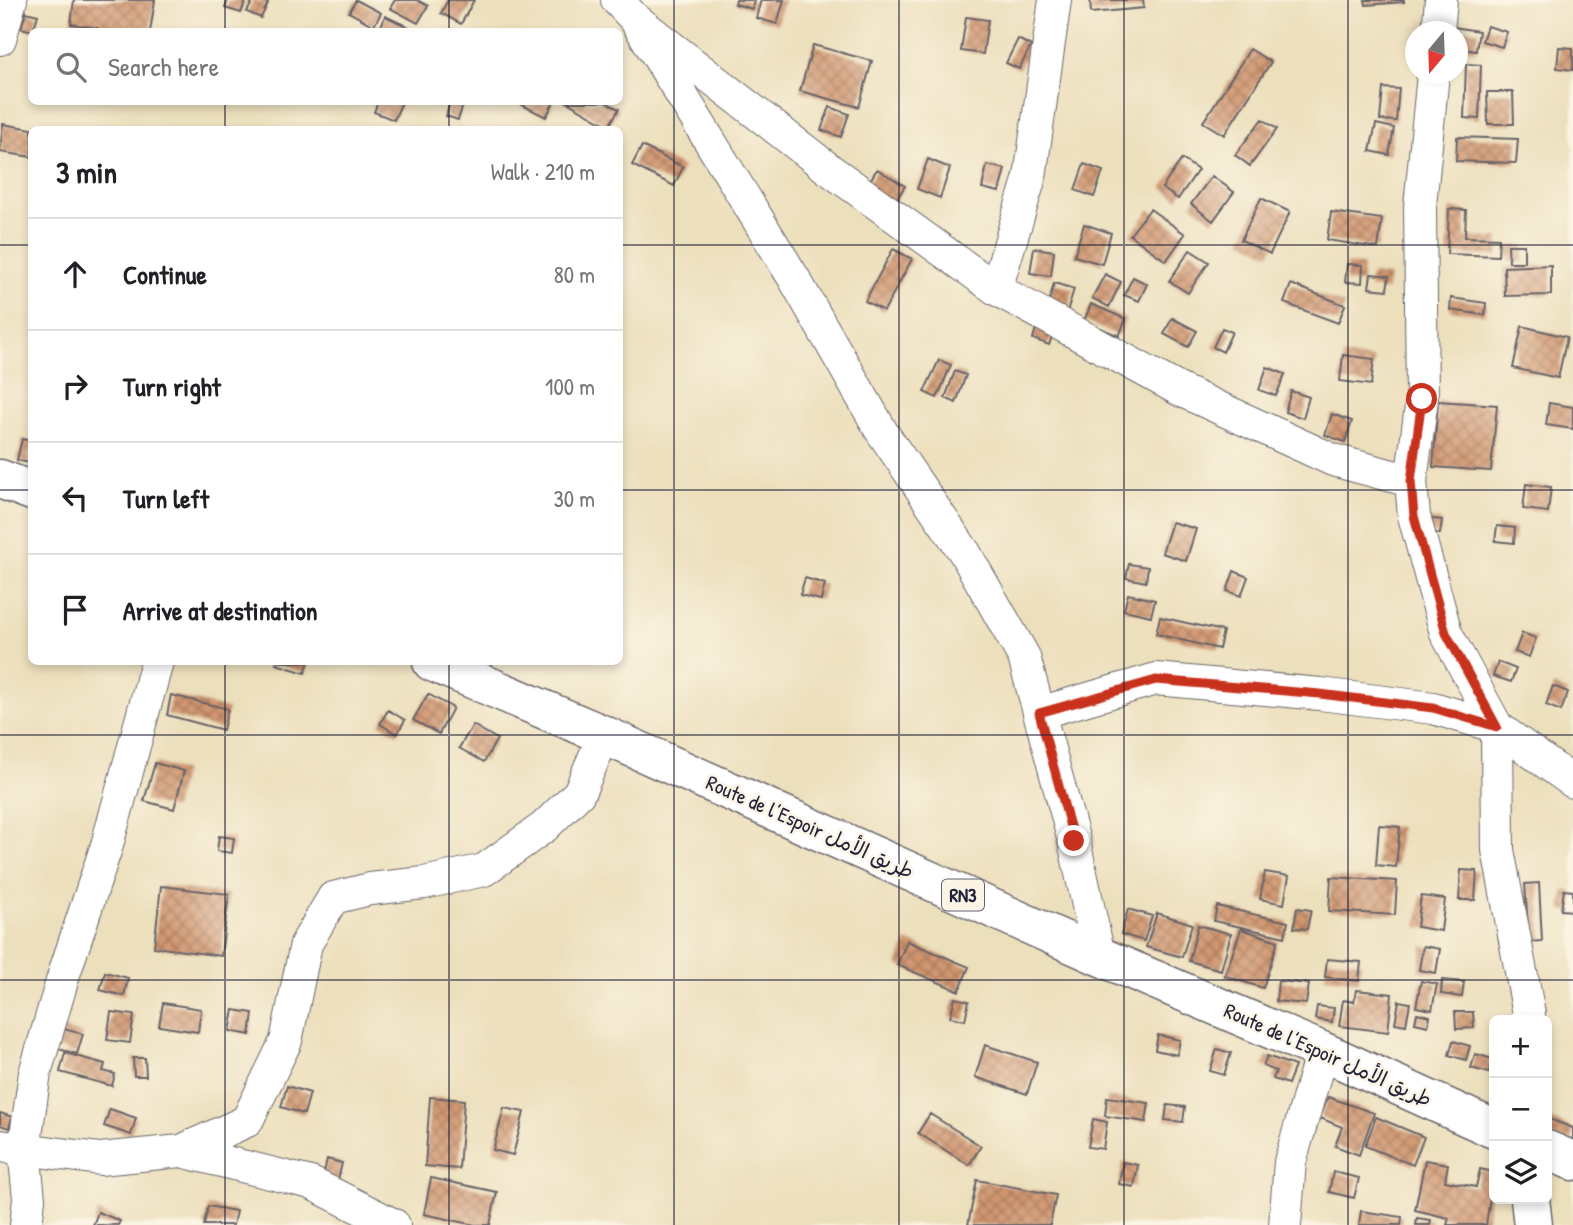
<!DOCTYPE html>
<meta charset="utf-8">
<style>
:root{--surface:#fff;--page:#f2f2f2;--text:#202124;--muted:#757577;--line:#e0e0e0}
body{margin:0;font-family:"Patrick Hand","Playpen Sans Arabic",sans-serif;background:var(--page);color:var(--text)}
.controls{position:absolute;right:21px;bottom:21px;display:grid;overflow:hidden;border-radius:10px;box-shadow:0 4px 10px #0003}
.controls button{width:63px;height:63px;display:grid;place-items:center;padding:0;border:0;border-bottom:2px solid var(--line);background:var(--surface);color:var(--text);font:35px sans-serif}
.compass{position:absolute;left:1405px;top:21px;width:63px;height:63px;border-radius:50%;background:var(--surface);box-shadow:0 4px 10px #0003;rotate:199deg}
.stop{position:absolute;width:21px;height:21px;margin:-16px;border:5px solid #c8321e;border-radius:50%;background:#fff}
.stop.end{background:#c8321e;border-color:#fff;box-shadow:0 2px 7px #0008}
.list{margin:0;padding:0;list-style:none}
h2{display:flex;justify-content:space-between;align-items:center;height:91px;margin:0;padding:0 28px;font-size:30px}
h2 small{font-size:23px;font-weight:400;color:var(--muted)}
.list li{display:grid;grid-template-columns:46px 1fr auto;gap:21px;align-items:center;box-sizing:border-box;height:112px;padding:0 28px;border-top:2px solid var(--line)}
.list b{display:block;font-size:26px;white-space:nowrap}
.list em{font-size:23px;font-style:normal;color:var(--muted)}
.icon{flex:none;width:38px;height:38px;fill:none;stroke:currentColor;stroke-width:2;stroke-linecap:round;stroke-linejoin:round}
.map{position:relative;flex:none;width:1573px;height:1225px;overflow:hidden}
.search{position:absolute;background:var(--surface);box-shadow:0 4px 10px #0003;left:28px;top:28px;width:595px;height:77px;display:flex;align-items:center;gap:18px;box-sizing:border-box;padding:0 24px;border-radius:10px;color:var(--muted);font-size:26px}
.panel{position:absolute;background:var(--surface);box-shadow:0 4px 10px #0003;left:28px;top:126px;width:595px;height:539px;border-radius:10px}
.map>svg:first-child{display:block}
.building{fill:url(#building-cross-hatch)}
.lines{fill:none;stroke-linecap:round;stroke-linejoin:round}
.street-casing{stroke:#696468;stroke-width:34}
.secondary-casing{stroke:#696468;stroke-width:41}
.highway-casing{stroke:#696468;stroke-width:41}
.street{stroke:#fff;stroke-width:32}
.secondary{stroke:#fff;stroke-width:38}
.highway{stroke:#fff;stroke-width:38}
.route{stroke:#c8321e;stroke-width:9}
.grid{fill:none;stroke:#22223b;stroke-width:2;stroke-opacity:0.55}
.labels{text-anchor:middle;stroke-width:5;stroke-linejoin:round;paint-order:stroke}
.shield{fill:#fcf5e5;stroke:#63616e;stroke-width:2}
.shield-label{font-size:19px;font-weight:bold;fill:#22223b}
.street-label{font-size:21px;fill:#22223b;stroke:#fcf5e5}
</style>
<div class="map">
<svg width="1573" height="1225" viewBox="0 0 1573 1225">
<defs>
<pattern id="building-cross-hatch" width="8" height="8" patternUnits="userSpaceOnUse" patternTransform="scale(1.75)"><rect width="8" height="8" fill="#d19670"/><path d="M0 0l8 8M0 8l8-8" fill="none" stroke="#a97a5d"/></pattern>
</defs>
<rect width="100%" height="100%" fill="#fcf5e5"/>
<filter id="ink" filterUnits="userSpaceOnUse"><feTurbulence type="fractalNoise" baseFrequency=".0143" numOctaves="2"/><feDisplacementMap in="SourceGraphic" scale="14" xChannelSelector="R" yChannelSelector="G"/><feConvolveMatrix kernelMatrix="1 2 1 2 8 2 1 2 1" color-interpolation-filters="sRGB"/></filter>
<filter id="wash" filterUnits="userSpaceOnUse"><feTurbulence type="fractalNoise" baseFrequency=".00686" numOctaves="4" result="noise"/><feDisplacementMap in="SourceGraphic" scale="28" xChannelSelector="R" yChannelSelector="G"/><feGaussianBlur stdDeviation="1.57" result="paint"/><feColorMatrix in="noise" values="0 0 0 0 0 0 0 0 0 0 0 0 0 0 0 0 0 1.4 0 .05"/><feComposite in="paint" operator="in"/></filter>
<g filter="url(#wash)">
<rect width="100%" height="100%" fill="#ecdfbc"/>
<g id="blocks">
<!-- building -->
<path class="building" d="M74,0H155L150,32H98V28L71,24Z
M228,0H246L241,13L225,8Z
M253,0L268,3L261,18L247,12Z
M356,0L381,13L374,26L349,12Z
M395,0H417L428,6L418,23L390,8Z
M448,0H474L461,24L441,13Z
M736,0H754L752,9L735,4Z
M761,0H784L777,24L756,18Z
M1090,0H1143L1144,8L1091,13Z
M1365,0H1404V2L1366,5Z
M26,12L38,15L33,31L21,28Z
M385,16L419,32H379Z
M966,17L988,20L983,54L961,51Z
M1487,26L1507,32L1502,47L1482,41Z
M1453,27L1479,31L1476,51L1458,48V32H1453Z
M1018,39L1031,46L1019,69L1006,63Z
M813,45L872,61L859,107L800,91Z
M1559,47L1573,48V70L1557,68Z
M1250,49L1271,62L1224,135L1203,122Z
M1466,64L1481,65L1479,119L1464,118Z
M1383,88L1399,89L1396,121L1380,120Z
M1487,92H1513L1514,124H1488Z
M378,102H402L394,120L374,112Z
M450,102H464L458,120L446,116Z
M523,102H554L546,117L522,105Z
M567,102H605L619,109L609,126Z
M830,107L849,114L841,137L821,130Z
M1262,119L1277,129L1250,166L1235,155Z
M3,124L32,129V157L0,152Z
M1376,124L1394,128L1389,155L1370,151Z
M1457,137L1518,139L1516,163L1456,161Z
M642,146L683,167L674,186L632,165Z
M928,159L950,168L940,198L917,189Z
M1182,159L1198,170L1178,199L1162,188Z
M1084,164L1103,171L1094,197L1075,190Z
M987,165L1005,169L999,192L982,188Z
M877,169L905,186L893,205L865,189Z
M1212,176L1234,192L1213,221L1191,204Z
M1261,198L1290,212L1270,254L1241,240Z
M1150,209L1185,234L1166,261L1130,235Z
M1449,209L1466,210L1465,237L1499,238L1498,256L1447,254Z
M1331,212L1382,219L1378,248L1327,240Z
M1084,224L1111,233L1102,264L1074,256Z
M1508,245H1524V262H1509Z
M1034,248L1054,251L1051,276L1030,273Z
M893,249L912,259L884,311L865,301Z
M1190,250L1209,262L1188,293L1169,281Z
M1347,264L1363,265L1362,283L1345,282Z
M1551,265V295L1505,296L1504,267Z
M1105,274L1121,282L1109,307L1092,298Z
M1371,274L1389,276L1387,290L1369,288Z
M1133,277L1147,284L1139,301L1124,295Z
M1054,283L1074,289L1066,315L1047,309Z
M1291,284L1345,305L1338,323L1284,303Z
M1451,298L1486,303L1485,315L1450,310Z
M1091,304L1126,319L1119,336L1084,321Z
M1172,318L1197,331L1188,347L1164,334Z
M1522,326L1567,337L1558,378L1513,368Z
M1036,328L1053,334L1049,345L1033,339Z
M1222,328L1232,332L1223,352L1213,347Z
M1343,355L1374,359L1371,385L1340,381Z
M939,360L951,365L937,398L924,392Z
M1267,367L1285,374L1276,396L1259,390Z
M955,371L966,375L956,403L945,398Z
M1291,391L1309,397L1303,418L1285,412Z
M1438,401L1497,405L1491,471L1433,467Z
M1549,403L1573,407V429L1546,425Z
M1332,414L1352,421L1345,442L1325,435Z
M22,439L32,441L29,463L17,460Z
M1526,484L1551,487L1548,512L1523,509Z
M1424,518L1442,520L1440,534L1422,533Z
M1172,522L1196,529L1186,561L1162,553Z
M1497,526L1515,528L1514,543L1495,541Z
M1129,564L1148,567L1146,582L1126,578Z
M1234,571L1248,577L1241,596L1227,591Z
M805,578L825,584L821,600L800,595Z
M1128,594L1155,600L1151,616L1124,610Z
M1160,617L1223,631L1219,649L1156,634Z
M1522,633L1536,638L1529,657L1515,652Z
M277,662H309L305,673L276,664Z
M1498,662L1516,669L1511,682L1493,676Z
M1553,686L1568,692L1561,711L1546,705Z
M428,694L453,708L439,734L413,720Z
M171,695L228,709L223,730L167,715Z
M388,710L405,720L397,734L380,724Z
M473,725L497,739L484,762L459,748Z
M155,763L184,771L174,809L144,801Z
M1379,825L1400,827L1396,867L1376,865Z
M219,836L234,838L232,853L217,851Z
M1461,870L1477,871L1475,900H1459Z
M1265,872L1289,876L1284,904L1260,899Z
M1331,877L1397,881L1395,915L1329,911Z
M1539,883L1542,941L1529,942L1525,884Z
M161,886L229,894L221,956L154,947Z
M1564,890L1573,891V911L1561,910Z
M1421,896L1445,899L1441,931L1417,927Z
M1217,906L1288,922L1285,937L1214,921Z
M1297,908L1311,910L1307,929L1294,928Z
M1128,909L1152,916L1144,941L1121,934Z
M1157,913L1192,924L1182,957L1146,947Z
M1198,925L1231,934L1221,970L1189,961Z
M1241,929L1278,941L1263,988L1225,976Z
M907,941L969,967L959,991L897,965Z
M1423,946L1440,949L1436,973L1419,970Z
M1327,959L1361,962L1359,981L1325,977Z
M105,972L128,978L124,996L100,990Z
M1442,980L1464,982L1462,997L1441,994Z
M1278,981L1309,984L1306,1004L1276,1001Z
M1421,981L1437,984L1432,1010L1416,1007Z
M1356,990L1392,994L1388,1032L1339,1026L1343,1000L1354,1002Z
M955,998L969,1001L965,1020L950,1017Z
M1399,1001L1410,1003L1406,1025L1395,1023Z
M163,1003L201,1009L198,1032L159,1026Z
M1317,1006L1334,1008L1332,1022L1315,1019Z
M234,1010L253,1013L250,1035L230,1031Z
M111,1012L134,1015L130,1043L107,1040Z
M1455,1012H1473L1474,1028L1456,1029Z
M1417,1013L1430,1016L1428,1026L1415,1023Z
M60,1028L83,1034L77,1054L55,1048Z
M1158,1035L1180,1040L1177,1055L1155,1050Z
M1453,1041L1470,1046L1466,1060L1449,1055Z
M985,1045L1037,1062L1027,1094L975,1077Z
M1217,1049L1231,1053L1224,1075L1210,1071Z
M65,1053L105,1064L103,1071L115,1074L112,1086L60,1072Z
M1475,1054L1493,1059L1489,1073L1471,1068Z
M1267,1056L1295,1066L1288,1084L1273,1079L1276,1071L1263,1066Z
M133,1058H145L146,1076H134Z
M287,1086L310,1093L304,1114L281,1107Z
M430,1097L464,1100L459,1169L425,1166Z
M1107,1097L1149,1103L1146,1122L1105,1116Z
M1328,1097L1374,1113L1359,1155L1335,1146L1342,1127L1320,1118Z
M1167,1105L1185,1107L1183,1122L1165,1120Z
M504,1108L524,1112L513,1155L493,1150Z
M110,1109L136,1118L131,1135L104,1126Z
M0,1113L12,1117L9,1128L0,1125Z
M930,1114L981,1146L969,1165L918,1133Z
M1376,1117L1424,1137L1413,1165L1365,1146Z
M1547,1118L1573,1128V1140L1547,1137Z
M1093,1119L1107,1122L1103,1149L1088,1147Z
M327,1159L342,1163L338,1180L323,1177Z
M1425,1160L1448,1164L1445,1181L1476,1187L1480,1169L1494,1172L1486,1225H1447L1449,1218L1415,1210Z
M1123,1162L1138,1165L1134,1187L1119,1184Z
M1333,1172L1359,1178L1354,1198L1329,1192Z
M431,1178L497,1192L490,1225H475L424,1214Z
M977,1180L1056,1195L1050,1225H968Z
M208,1206L236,1211L233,1225H204Z
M1361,1211L1402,1217L1401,1225H1359Z
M98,1212L120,1221L118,1225H93Z
M1417,1218L1431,1220L1430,1225H1416Z"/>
</g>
</g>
<g filter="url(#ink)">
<use href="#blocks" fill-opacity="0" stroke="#696468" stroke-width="2"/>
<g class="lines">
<defs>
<path id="street" d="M617,0L635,19L830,170L996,289L1180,390L1333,460L1411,481
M635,19L795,280L882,432L965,553L1024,657L1074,841L1099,956
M1438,32L1441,0
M0,39L11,0
M1433,74L1420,206L1422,399L1411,481L1414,516L1446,633L1497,727L1498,850L1529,1014L1527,1020
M996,289L1030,177L1055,0
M1039,713L1156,679L1320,694L1433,708L1497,727L1573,782
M0,1146L100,1159L181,1151L247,1121L286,1041L306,944L333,898L370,889L424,883L484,870L544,827L579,793L604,735
M181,1151L311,1183L394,1225
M26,1225L29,1199L24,1149L35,1073L65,971L107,845L157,662
M1285,1225L1290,1162L1322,1051"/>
<path id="secondary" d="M1530,1199L1533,1225"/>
<path id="highway" d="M0,479L32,491
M432,662L604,735L1099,956L1322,1051L1494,1129
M1547,1150L1573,1161"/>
</defs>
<!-- street casing -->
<use href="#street" class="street-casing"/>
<!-- secondary casing -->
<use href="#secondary" class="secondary-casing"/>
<!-- highway casing -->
<use href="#highway" class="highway-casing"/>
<!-- street -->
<use href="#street" class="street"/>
<!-- secondary -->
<use href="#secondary" class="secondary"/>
<!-- highway -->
<use href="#highway" class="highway"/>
</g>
</g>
<g class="lines" filter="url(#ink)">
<!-- route -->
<path class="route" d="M1074,841L1039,713L1156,680L1320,694L1433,708L1497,727L1446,633L1414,516L1411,481L1422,399"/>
</g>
<!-- grid -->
<path class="grid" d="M225,0V32M449,0V32M674,0V1225M899,0V1225M1124,0V1225M1348,0V1225M225,102V130M449,102V130M0,245H32M620,245H1573M0,490H32M620,490H1573M225,662V1225M449,662V1225M0,735H1573M0,980H1573"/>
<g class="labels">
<!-- shield labels -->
<rect class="shield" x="942" y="879.5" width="42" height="31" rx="5"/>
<g class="shield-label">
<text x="963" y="902">RN3</text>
</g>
<!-- street labels -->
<g class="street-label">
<text transform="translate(810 827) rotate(24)" y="7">Route de l’Espoir طريق الأمل</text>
<text transform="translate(1328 1055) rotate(24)" y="7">Route de l’Espoir طريق الأمل</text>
</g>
</g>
</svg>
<div class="controls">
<button>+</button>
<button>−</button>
<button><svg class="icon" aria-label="layers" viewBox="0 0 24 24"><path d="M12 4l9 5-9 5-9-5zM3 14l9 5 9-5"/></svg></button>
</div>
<svg class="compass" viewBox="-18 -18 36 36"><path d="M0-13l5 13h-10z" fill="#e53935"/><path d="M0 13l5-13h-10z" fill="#757577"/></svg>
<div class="stop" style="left:1422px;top:399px"></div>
<div class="stop end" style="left:1074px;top:841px"></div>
<div class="search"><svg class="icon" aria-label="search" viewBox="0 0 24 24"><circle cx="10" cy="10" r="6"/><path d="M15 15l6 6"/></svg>Search here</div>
<section class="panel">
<h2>3 min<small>Walk · 210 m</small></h2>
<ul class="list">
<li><svg class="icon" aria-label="ahead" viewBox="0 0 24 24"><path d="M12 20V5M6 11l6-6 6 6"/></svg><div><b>Continue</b></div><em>80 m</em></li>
<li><svg class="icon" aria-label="right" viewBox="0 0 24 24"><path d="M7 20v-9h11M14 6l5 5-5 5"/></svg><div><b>Turn right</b></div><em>100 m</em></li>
<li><svg class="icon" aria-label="left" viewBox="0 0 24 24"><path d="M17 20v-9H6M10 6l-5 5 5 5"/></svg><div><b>Turn left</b></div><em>30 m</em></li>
<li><svg class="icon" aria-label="arrive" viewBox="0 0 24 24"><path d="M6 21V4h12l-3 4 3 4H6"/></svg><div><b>Arrive at destination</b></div></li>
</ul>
</section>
</div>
